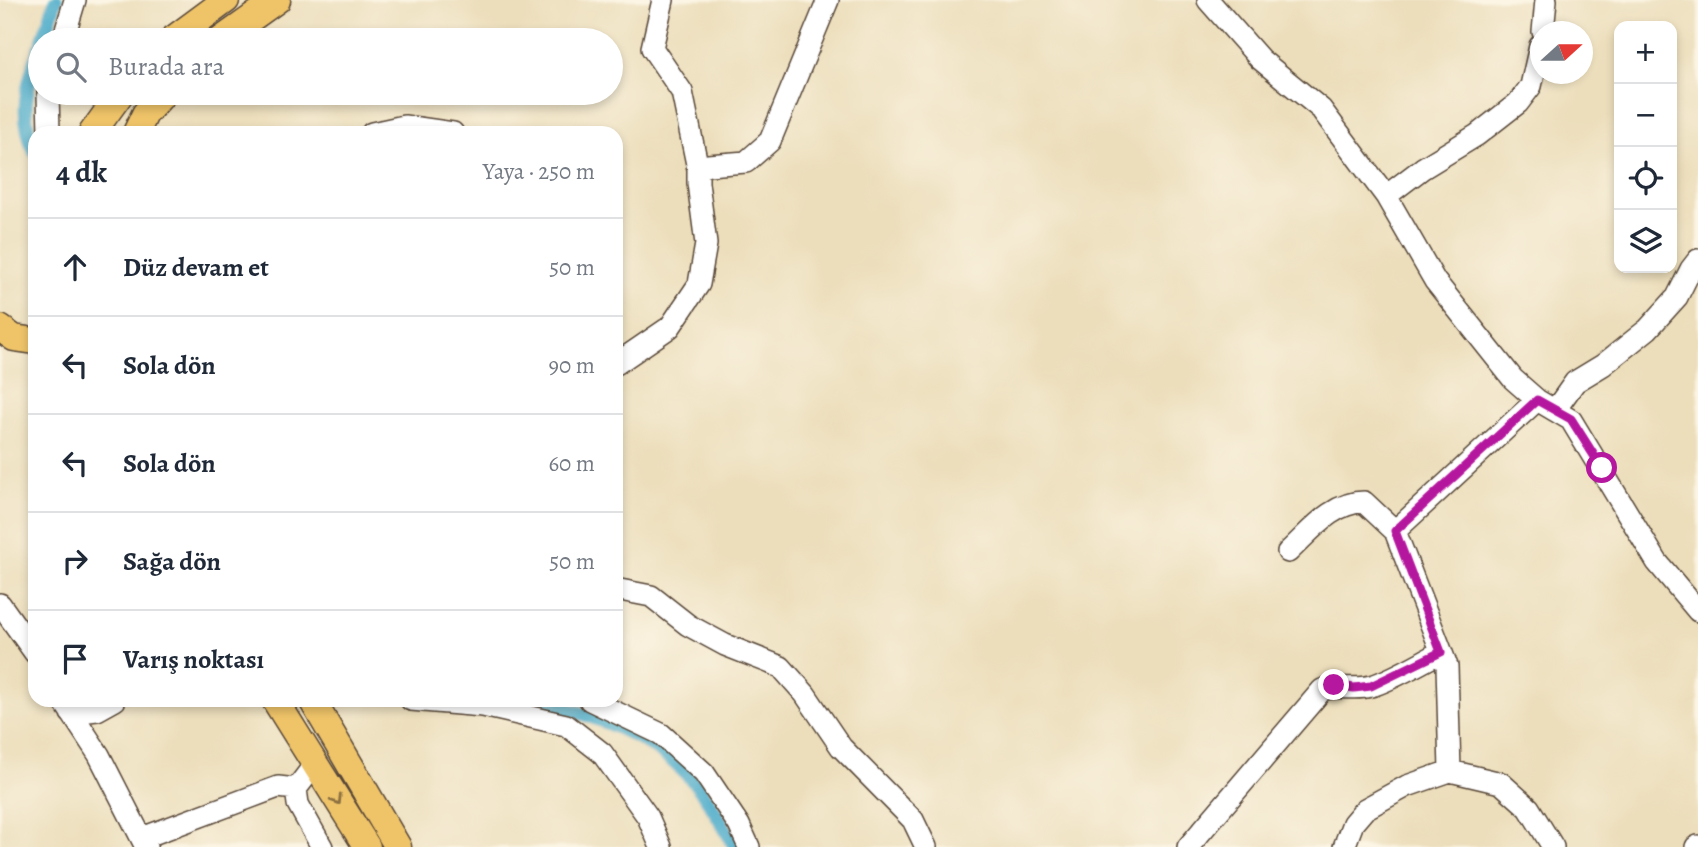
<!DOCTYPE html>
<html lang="tr">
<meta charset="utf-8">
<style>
:root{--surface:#fff;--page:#f6f6f7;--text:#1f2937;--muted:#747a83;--line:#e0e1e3}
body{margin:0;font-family:Alegreya,serif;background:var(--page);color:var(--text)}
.controls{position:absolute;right:21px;top:21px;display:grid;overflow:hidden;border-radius:14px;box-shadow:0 4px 10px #0003}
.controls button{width:63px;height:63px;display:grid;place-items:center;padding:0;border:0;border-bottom:2px solid var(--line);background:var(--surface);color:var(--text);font:35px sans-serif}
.compass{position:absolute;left:1530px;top:21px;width:63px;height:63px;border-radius:50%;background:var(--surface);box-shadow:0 4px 10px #0003;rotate:69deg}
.stop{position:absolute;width:21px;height:21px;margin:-16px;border:5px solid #b5179e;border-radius:50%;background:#fff}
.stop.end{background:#b5179e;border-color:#fff;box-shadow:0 2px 7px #0008}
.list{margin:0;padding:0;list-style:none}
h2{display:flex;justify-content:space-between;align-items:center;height:91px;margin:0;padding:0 28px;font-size:30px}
h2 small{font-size:23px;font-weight:400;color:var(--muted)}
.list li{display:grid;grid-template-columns:46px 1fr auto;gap:21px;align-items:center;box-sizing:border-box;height:98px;padding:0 28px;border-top:2px solid var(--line)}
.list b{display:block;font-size:26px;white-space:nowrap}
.list em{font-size:23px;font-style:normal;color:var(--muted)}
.icon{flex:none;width:38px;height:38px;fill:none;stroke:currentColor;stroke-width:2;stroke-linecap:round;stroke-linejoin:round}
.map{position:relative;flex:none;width:1698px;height:847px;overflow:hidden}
.search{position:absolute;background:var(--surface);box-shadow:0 4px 10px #0003;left:28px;top:28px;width:595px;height:77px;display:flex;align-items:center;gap:18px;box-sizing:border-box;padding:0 24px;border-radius:38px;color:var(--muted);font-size:26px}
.panel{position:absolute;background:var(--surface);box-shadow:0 4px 10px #0003;left:28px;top:126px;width:595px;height:581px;border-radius:21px}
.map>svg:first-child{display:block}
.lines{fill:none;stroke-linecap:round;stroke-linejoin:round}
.canal{stroke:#4caccb;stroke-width:14}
.minor-casing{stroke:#564536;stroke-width:24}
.major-casing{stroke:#564536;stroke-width:29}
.minor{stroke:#fff;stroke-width:21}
.major{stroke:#efc469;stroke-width:26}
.oneway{stroke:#8c6f40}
.route{stroke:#b5179e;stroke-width:9}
</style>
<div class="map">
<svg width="1698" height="847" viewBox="0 0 1698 847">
<rect width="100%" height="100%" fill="#fcf5e5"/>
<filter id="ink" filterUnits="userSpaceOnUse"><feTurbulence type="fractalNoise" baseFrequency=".0143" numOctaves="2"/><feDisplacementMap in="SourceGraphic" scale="14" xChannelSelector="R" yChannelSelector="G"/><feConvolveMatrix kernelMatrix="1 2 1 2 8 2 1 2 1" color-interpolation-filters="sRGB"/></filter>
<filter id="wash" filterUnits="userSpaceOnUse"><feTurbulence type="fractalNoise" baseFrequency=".00686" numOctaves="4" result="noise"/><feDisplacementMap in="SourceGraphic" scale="28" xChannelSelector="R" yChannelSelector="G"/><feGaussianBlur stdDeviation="1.57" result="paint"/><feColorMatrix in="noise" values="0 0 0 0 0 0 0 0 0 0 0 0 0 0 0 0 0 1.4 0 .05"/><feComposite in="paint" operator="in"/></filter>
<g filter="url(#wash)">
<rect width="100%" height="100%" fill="#ecdebb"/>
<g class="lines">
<!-- canal -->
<path class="canal" d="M43,40L56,0
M35,152C18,113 27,86 40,47
M524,700C587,710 657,736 698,787C713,806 724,826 735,847"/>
</g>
</g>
<g filter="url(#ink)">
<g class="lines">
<defs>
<path id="minor" d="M663,0L652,48L682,92L698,169
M1208,0L1260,59L1321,109L1386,196L1435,281L1513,379L1537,400L1571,420L1657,562L1698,611
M1543,32L1546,0
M63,40L75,0
M48,93L49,133
M372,133L404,126L453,133
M1386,196L1423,168L1477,135L1518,103L1531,86L1540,46
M616,364L670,327L699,284L706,244L698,183V169L708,165L746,162L770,141L828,0
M1555,410L1575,382L1603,365L1648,329L1677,297L1691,269L1698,260
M1288,552C1310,532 1332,502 1364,502L1395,531
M616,592L620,590L651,596L688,625L725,645L781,667L805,694L841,747L913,820L926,847
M0,604L35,653
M63,700L99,755L146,847
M411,700L483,706L566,725L602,753L648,817L661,847
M590,700L661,734L704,773L739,825L749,847
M71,713L97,710L115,700
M315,764L296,789L298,804L322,847
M1450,771L1447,666L1395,531L1537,400
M142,838L278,787L296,789
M1188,847L1322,690C1338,684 1354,691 1371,686C1392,680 1421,662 1441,652
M1344,847L1353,823L1365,809L1407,786L1450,771L1501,783L1529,808L1553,847
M1696,847L1698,846"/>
<path id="major" d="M172,40L226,0
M221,40L277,0
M92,133L121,93
M136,133L145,114L164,93
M0,328L14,338L35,341
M275,700L367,847
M312,700L398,847"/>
</defs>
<!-- minor casing -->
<use href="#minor" class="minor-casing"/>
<!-- major casing -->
<use href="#major" class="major-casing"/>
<!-- minor -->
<use href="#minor" class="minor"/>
<!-- major -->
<use href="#major" class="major"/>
</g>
<!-- one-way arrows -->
<defs><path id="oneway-chevron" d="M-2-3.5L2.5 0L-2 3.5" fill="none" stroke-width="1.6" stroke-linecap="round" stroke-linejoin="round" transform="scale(1.75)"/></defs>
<use class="oneway" href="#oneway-chevron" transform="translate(337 800) rotate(58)"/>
</g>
<g class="lines" filter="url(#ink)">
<!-- route -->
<path class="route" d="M1334,685L1354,688L1371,686L1441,652L1395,531L1537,400L1571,419L1602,468"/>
</g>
</svg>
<div class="controls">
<button>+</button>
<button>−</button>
<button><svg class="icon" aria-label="locate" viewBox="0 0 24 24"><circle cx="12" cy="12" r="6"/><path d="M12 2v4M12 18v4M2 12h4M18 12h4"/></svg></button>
<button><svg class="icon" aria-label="layers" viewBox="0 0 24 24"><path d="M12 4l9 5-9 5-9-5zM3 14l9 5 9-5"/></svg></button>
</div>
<svg class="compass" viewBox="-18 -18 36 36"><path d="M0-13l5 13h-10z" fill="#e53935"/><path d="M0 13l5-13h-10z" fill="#747a83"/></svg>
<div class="stop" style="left:1602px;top:468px"></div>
<div class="stop end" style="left:1334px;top:685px"></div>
<div class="search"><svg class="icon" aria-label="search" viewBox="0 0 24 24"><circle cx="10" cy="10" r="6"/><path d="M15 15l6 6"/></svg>Burada ara</div>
<section class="panel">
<h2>4 dk<small>Yaya · 250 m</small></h2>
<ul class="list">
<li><svg class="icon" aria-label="ahead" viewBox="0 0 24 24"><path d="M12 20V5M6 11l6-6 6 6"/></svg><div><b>Düz devam et</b></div><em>50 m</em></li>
<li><svg class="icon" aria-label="left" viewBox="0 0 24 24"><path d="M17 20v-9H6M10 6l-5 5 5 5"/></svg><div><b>Sola dön</b></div><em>90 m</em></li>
<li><svg class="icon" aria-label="left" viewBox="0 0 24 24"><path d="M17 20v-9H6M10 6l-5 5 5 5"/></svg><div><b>Sola dön</b></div><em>60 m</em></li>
<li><svg class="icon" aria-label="right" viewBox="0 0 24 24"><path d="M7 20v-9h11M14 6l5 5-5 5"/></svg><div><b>Sağa dön</b></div><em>50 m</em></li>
<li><svg class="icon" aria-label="arrive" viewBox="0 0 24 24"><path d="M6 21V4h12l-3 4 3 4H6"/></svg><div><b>Varış noktası</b></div></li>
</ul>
</section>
</div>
